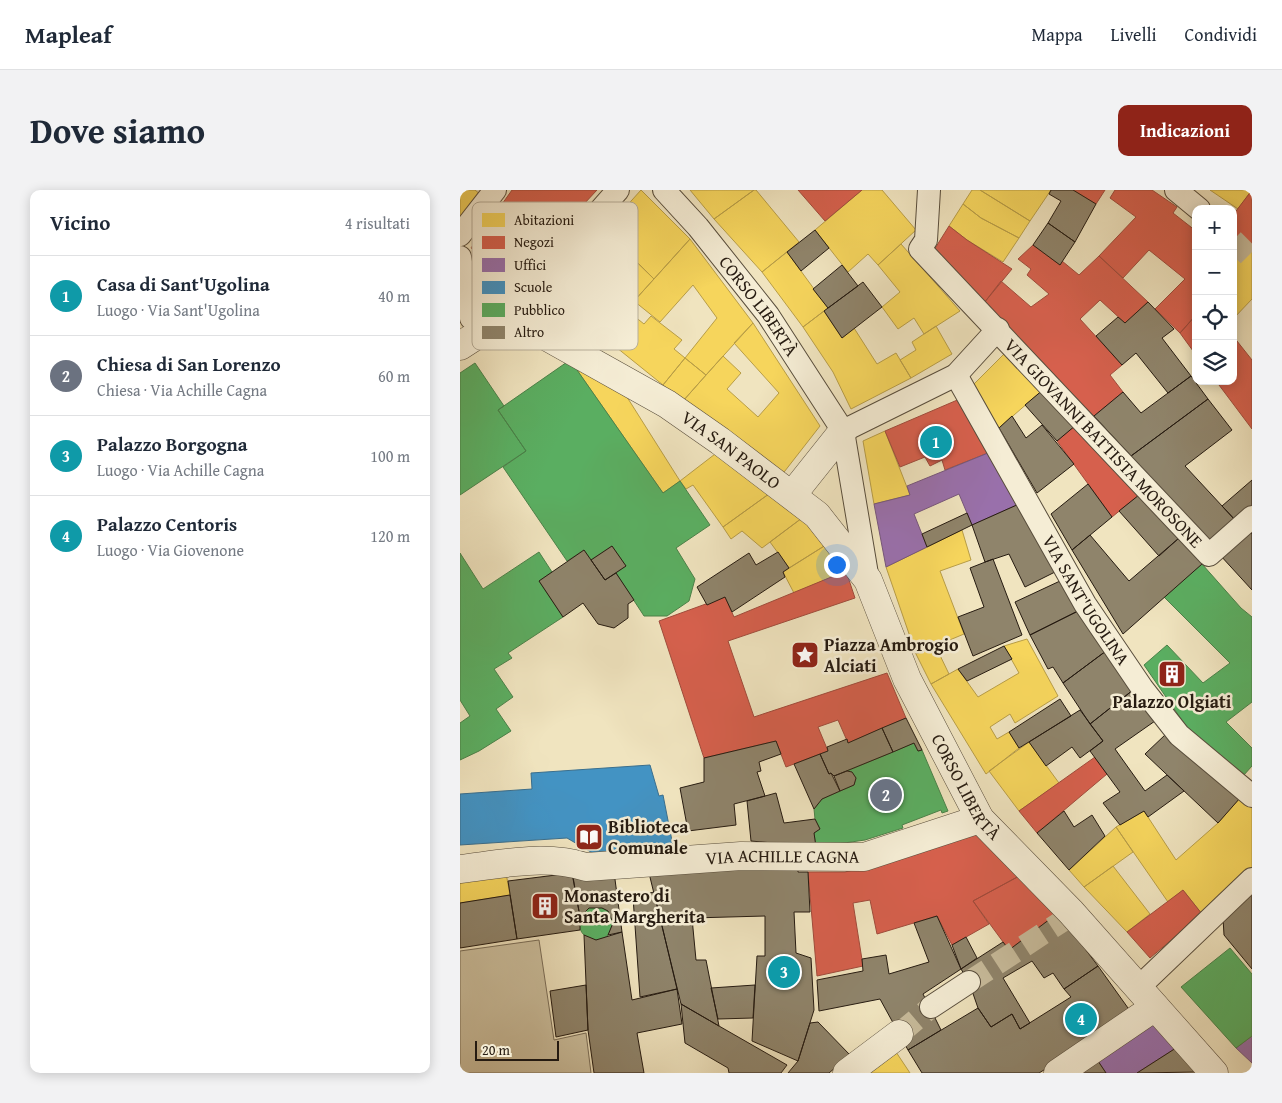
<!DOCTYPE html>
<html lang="it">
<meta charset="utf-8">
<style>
:root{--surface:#fff;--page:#f2f2f3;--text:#1f2937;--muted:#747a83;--line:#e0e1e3;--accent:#8f2418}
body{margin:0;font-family:"Gentium Book Plus",serif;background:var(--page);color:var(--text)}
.controls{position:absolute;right:15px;top:15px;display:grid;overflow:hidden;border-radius:10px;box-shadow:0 2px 12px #0003}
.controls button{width:45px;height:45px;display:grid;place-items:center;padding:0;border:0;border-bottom:1px solid var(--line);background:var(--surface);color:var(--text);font:25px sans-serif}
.scale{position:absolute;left:15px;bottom:12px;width:84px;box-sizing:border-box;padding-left:5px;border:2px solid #261b11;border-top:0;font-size:14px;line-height:18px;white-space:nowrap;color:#261b11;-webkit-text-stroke:4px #f5edd5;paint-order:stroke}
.you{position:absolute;left:376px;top:374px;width:18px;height:18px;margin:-12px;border:4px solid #fff;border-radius:50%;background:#1a73e8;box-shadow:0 0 0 8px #1a73e833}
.badge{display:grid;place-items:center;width:32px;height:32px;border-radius:50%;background:var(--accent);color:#fff;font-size:16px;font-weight:700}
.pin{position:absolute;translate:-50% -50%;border:2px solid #fff;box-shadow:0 1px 5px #0006}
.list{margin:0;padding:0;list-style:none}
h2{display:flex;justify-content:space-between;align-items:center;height:65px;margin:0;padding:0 20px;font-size:21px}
h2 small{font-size:16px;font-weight:400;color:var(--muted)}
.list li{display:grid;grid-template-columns:32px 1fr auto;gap:15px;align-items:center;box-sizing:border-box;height:80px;padding:0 20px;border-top:1px solid var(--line)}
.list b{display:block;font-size:19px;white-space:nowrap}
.list p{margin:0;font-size:16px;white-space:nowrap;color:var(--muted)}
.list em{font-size:16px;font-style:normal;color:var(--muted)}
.icon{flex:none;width:28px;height:28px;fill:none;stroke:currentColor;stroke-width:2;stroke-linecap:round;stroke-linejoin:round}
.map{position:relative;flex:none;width:792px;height:883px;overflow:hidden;border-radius:10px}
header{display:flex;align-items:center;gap:30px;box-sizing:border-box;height:70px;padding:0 25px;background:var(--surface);border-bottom:1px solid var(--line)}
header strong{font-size:24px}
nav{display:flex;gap:28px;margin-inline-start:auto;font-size:18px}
.intro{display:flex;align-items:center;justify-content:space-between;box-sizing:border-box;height:120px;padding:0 30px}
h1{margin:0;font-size:35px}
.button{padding:12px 22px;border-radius:10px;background:var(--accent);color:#fff;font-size:18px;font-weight:700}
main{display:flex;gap:30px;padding:0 30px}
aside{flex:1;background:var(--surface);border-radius:10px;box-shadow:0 2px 12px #0003}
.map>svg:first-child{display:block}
.green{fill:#cec2a1;stroke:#7a6e59}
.homes{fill:#f6d55c;stroke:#b89d46}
.shops{fill:#d6604d;stroke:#a14b3b}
.offices{fill:#9970ab;stroke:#76567d}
.schools{fill:#4393c3;stroke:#3a6f8e}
.public{fill:#5aae61;stroke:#4a8249}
.building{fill:#8f846b;stroke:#261b11}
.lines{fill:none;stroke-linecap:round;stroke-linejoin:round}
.pedestrian-tunnel{stroke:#c8bc9c;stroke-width:22;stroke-dasharray:22 11;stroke-linecap:butt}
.pedestrian-casing{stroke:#584d3c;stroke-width:24}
.minor-casing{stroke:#584d3c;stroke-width:29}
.pedestrian{stroke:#f5edd5;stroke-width:22}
.minor{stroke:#f5edd5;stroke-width:28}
.labels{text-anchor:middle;stroke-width:5;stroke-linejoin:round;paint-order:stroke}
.street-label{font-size:18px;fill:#261b11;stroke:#f5edd5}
.poi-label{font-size:18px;font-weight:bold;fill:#261b11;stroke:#f5edd5;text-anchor:start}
.key{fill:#f5edd5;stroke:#b7ae9a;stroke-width:1}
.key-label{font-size:14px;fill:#261b11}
</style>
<header>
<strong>Mapleaf</strong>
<nav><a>Mappa</a><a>Livelli</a><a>Condividi</a></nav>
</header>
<div class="intro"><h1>Dove siamo</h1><a class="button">Indicazioni</a></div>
<main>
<aside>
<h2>Vicino<small>4 risultati</small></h2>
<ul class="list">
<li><span class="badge" style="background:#0f9aa8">1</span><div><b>Casa di Sant'Ugolina</b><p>Luogo · Via Sant'Ugolina</p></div><em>40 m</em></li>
<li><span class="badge" style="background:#6b7280">2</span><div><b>Chiesa di San Lorenzo</b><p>Chiesa · Via Achille Cagna</p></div><em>60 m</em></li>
<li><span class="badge" style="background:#0f9aa8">3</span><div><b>Palazzo Borgogna</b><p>Luogo · Via Achille Cagna</p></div><em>100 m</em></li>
<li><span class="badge" style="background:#0f9aa8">4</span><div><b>Palazzo Centoris</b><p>Luogo · Via Giovenone</p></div><em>120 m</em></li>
</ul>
</aside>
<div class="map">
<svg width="792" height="883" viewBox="0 0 792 883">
<rect width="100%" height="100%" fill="#f0e4bf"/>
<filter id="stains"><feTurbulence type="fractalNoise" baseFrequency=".004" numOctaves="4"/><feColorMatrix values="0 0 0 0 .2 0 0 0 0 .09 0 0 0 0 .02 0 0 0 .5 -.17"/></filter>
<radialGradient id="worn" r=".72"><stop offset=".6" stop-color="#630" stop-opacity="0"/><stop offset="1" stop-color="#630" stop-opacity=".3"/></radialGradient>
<!-- green -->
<path class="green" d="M79,750L94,850L126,843L131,883H0V761Z"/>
<!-- homes -->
<path class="homes" d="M0,0H15L21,5L0,27Z
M181,0L230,49L194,89L145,40Z
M230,0H294L254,29Z
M294,0H296L339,52L302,82L254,29Z
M402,0H422L456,40L418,75L408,64L388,82L355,40Z
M512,0H520L570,31L559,48L521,28L503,14Z
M520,0H591L570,31Z
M750,0H792L778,19Z
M503,14L521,28L559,48L543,72L507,50L489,36Z
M773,42L792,60V109L773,129Z
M230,49L293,133L246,185L225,168L257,128L233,95L200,132L174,111Z
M441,54L500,121L464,144L454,128L438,139L422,117L440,102L418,75Z
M132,55L149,70L161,57L194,89L174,111L155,93L140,108L159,124L139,148L125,136L112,150L72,119Z
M327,62L368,118L343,137L302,82Z
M164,118L184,134L191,126L222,150L214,159L225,168L203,195L141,145Z
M364,121L382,148L394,138L417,174L436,163L451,188L391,219L373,182L343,137Z
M293,133L360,236L321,286L223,211L263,166L281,183L267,199L298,227L319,203L274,153Z
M476,136L492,164L451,188L440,170L456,160L452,152Z
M548,160L584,199L539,238L512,196Z
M225,168L246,185L223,211L203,195Z
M110,170L160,196L220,291L203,303Z
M425,241L450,305L414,314L403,251Z
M259,261L313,301L263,337L233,295L226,299L220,291Z
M313,301L346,325L302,358L282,341L271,349L263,337Z
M346,325L369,353L329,378L310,352Z
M502,340L511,370L480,381L504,444L456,464L426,377Z
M369,353L386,381L334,403L323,382Z
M567,449L598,506L555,533L550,524L530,537L537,549L549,542L559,558L526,584L471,494L498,479L518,507L559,483L544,456Z
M475,455L489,484L471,494L456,464Z
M569,552L599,593L559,621L529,581Z
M780,608L792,618V679L742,724L723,700L708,712L656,637L684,621L716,670L758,633Z
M656,637L673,662L624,697L609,680Z
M653,676L690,724L667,742L624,697Z
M46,683L50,705L0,713V691Z
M436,862L450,883H404Z"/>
<!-- shops -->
<path class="shops" d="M52,0H137L56,87L49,90L11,58Z
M338,0H402L365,31Z
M613,0H645L636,14Z
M655,0H692L717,17L713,23L736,41V125L720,143L695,119L725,89L689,60L663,88L639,66L676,27L650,8Z
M792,0V60L773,42V25Z
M489,36L507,50L552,79L524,113L474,60Z
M573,55L600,75L602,71L619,85L639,66L688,112L665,133L640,110L620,129L662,175L650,185L663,202L634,226L524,113L541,91L571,117L589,104L567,85L571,79L558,69Z
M736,125V165L720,143Z
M773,146L792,170V239L756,191H773Z
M502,208L528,263L485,280L482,270L470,276L465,267L440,277L425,241Z
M616,235L679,305L652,327L597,251Z
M386,381L395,408L268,451L294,527L427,483L446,528L388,553L378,530L358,537L368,561L326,577L316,551L244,568L199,431L265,407L274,427Z
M635,567L647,584L577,643L559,621Z
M522,641L561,685L513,711L529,734L492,755L477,726L417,744L410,710L393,713L403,776L357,786L348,682H385L457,664Z
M561,685L598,723L549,760L513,711Z
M723,700L742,724L690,768L667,742Z"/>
<!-- offices -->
<path class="offices" d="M528,263L559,314L512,335L499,304L454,324L467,357L426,377L414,314L450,305L447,296Z
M694,834L716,858L677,883H646L638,871Z
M792,846V873L776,858Z"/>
<!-- schools -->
<path class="schools" d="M190,575L199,606L203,605L214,661L136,665L107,648L0,655V604L72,599L71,583Z"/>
<!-- public -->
<path class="public" d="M110,170L203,303L220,291L250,335L216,358L235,389L229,411L207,426H184L156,383L166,376L152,356L131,370L124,360L107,371L43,277L66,261L38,220Z
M15,173L44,216L38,220L66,261L0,305V183Z
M79,362L92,382L79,391L103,427L48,463L52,468L34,479L53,507L36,519L51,541L19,561L0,570V533L10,526L0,510V363L23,399Z
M742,374L781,418L792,427V512L766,532L792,558V576L783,586L728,539L684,475L707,455L743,493L770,473L704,407Z
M454,553L458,561L462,560L488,621L482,623L481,620L442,635L443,638L405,650L356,657L354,643L360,639L355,629L354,619L362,609L394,595L396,588L392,582L387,581Z
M119 733a17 17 0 1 1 34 0a17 17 0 1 1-34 0Z
M770,758L792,784V846L776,858L721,797Z"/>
<!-- building -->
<path class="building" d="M591,0H613L636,14L615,52L588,33L601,11L589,4Z
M588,33L615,52L600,75L573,55Z
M355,40L369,58L341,81L327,62Z
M382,75L398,96L368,118L353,99Z
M403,92L422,117L382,148L364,121Z
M688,112L714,139L702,148L731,186L708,203L676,163L662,175L636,146L658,127L665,133Z
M731,186L748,209L671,266L634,226L663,202L681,223Z
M584,199L616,235L597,251L565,215Z
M748,209L772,240L725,276L776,331L750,354L671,266Z
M552,226L566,248L582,235L614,274L577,303L539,238Z
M792,290V317L776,331L762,316Z
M628,294L652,327L612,360L591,324Z
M679,305L719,348L699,366L659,321Z
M559,314L595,382L565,397L549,364L525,372L512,335Z
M507,323L512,335L467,357L462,344Z
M788,340L792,344V400L760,365Z
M630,345L669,391L719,348L742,374L663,444L612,360Z
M152,356L166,376L145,390L131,370Z
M124,360L145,390L156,383L174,410L168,414V428L154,438L138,434L123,413L103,427L79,391Z
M318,362L329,378L323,382L325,387L272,422L265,407L247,415L237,397L289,363L296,375Z
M533,369L562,445L513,466L498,427L524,417L510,378Z
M600,391L618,421L570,445L555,412Z
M618,421L646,461L603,493L593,477L588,479L570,445Z
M544,456L552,469L507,491L498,479Z
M646,461L673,500L630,534L603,493Z
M673,500L695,531L655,559L685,601L707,585L724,601L688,627L684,621L660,635L643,613L660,602L630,561L643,551L630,534Z
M600,509L611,526L559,558L549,542Z
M620,520L643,551L620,568L612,557L586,576L569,552Z
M446,528L462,560L458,561L454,553L433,562L422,538Z
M422,538L433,562L374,586L371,583L369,584L360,564L368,561L367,557L387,549L388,553Z
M706,544L780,608L758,633L685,564Z
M316,551L321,564L299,572L301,581L297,582L305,606L274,614L276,635L228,641L220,598L244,592V568Z
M360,564L369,584L371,583L380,601L362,609L354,619L334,574Z
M387,581L392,582L396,588L394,595L380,601L374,586Z
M316,603L324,633L355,629L360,639L354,643L356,657L291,651L287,611Z
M604,621L614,637L632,625L645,646L609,680L577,643Z
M338,677V682H348L350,722H334L336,763L351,768L354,820L338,871L292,851L297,766H305V726L232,728L236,770H246L259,836L221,814L188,679Z
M154,682L162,742L148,745L153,733L148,721L142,718H129L120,727L113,687Z
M112,683L120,727V740L57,749L48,691Z
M194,702L217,799L180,807L173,707Z
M792,702V779L764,745L763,728Z
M50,705L57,749L0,758V713Z
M598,723L638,776L604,799L593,783L584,788L572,771L543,788L570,833L560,839L552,824L531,837L518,818L509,792L501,779L543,752L549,760Z
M477,726L501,779L463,804L481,840L448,860L420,809L359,821L357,790L403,781L402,769L426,765L429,784L469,772L454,733Z
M162,742L172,810L217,799L222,834L177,843L184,883H134L128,840L124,745L136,750Z
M506,747L517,768L501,779L492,755Z
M638,776L673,825L579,883H462L448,860L518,818L531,837L552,824L560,839L611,807L604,799Z
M126,795L128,840L96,847L90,801Z
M295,795L293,828L258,829L251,798Z
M221,814L259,836L327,875L321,883H269L268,878L225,853Z
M358,832L390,865L369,883H328L338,871L350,833Z
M716,858L737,882L677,883Z
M638,871L646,883H620Z"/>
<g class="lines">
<!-- pedestrian-tunnel -->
<path class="pedestrian-tunnel" d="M773,50L792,69
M509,792L604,730
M439,844L471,817"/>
<defs>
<g id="pedestrian">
<path id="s1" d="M204,0L238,37L308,125L383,241L408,390"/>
<path id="s2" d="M469,0L466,50L460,59L749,365L792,327"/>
<path d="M716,0L739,19"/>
<path d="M0,45L35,0"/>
<path d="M0,67L11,128"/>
<path d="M48,125L158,0"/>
<path id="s3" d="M496,185L625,414L682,498L719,545L792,606"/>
<path d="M383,241L496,185L538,139"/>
<path d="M678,798L792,689"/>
<path d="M471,817L509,792"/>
</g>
<g id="minor">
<path id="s4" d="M48,125L207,214L260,251L357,325L408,390L447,489L520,629L611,722L754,883"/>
<path d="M0,156L48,125"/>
<path d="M332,305L383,241"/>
<path id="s5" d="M0,679C42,674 85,664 126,677L281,666L404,667L520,629"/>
<path d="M387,883L439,844"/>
<path d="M598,883L695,817"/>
</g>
</defs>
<!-- pedestrian casing -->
<use href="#pedestrian" class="pedestrian-casing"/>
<!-- minor casing -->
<use href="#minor" class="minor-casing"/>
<!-- pedestrian -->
<use href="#pedestrian" class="pedestrian"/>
<!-- minor -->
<use href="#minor" class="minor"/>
</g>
<!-- icons -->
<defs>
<symbol id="sight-square" viewBox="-11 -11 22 22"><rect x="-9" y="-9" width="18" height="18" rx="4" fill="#8f2418" stroke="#f5edd5"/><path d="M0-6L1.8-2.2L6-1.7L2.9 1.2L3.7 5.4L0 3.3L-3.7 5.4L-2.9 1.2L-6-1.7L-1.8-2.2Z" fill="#fff"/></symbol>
<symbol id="building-square" viewBox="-11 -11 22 22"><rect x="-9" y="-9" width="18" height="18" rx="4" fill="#8f2418" stroke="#f5edd5"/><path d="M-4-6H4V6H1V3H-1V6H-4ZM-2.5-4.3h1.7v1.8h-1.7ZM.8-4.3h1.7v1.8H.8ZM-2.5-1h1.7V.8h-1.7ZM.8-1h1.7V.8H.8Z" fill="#fff"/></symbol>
<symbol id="library-square" viewBox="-11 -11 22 22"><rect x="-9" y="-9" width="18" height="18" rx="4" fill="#8f2418" stroke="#f5edd5"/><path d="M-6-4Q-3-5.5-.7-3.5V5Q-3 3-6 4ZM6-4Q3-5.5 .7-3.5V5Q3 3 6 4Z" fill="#fff"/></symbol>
</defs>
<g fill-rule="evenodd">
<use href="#sight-square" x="329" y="449" width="32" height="32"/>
<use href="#building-square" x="696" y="468" width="32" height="32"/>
<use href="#library-square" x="113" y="631" width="32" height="32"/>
<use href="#building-square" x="69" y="700" width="32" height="32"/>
</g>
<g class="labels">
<!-- street labels -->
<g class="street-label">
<text dy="6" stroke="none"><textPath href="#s1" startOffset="150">CORSO LIBERTÀ</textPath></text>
<text dy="6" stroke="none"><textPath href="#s2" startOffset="328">VIA GIOVANNI BATTISTA MOROSONE</textPath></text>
<text dy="6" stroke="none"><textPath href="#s4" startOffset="261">VIA SAN PAOLO</textPath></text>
<text dy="6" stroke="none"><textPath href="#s3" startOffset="260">VIA SANT'UGOLINA</textPath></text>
<text dy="6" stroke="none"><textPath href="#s4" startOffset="681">CORSO LIBERTÀ</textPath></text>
<text dy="6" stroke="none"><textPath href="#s5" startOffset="324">VIA ACHILLE CAGNA</textPath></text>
</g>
<!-- poi labels -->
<g class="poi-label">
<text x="364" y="461">Piazza Ambrogio<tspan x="364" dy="21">Alciati</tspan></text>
<text x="712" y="518" text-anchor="middle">Palazzo Olgiati</text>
<text x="148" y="643">Biblioteca<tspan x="148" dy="21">Comunale</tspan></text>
<text x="104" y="712">Monastero di<tspan x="104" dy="21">Santa Margherita</tspan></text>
</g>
</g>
<!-- legend -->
<rect x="12" y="12" width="166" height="148" rx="8" class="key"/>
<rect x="22" y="23" width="23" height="14" fill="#f6d55c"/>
<rect x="22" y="46" width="23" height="13" fill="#d6604d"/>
<rect x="22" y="68" width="23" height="14" fill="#9970ab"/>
<rect x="22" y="91" width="23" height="13" fill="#4393c3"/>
<rect x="22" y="113" width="23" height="14" fill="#5aae61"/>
<rect x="22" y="136" width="23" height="13" fill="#8f846b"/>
<g class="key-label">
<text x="54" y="35">Abitazioni</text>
<text x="54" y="57">Negozi</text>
<text x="54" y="80">Uffici</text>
<text x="54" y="102">Scuole</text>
<text x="54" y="125">Pubblico</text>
<text x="54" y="147">Altro</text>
</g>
<rect width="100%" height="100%" filter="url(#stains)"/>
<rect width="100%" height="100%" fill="url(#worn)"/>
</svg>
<div class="controls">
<button>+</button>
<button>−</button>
<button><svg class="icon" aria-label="locate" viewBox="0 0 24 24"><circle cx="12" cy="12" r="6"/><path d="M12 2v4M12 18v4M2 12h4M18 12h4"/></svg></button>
<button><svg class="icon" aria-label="layers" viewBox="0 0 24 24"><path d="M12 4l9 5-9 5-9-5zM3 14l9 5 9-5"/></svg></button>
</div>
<div class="scale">20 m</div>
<div class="you"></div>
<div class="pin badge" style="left:476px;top:252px;background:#0f9aa8">1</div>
<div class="pin badge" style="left:426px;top:605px;background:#6b7280">2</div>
<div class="pin badge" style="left:324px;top:782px;background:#0f9aa8">3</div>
<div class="pin badge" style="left:621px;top:829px;background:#0f9aa8">4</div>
</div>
</main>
